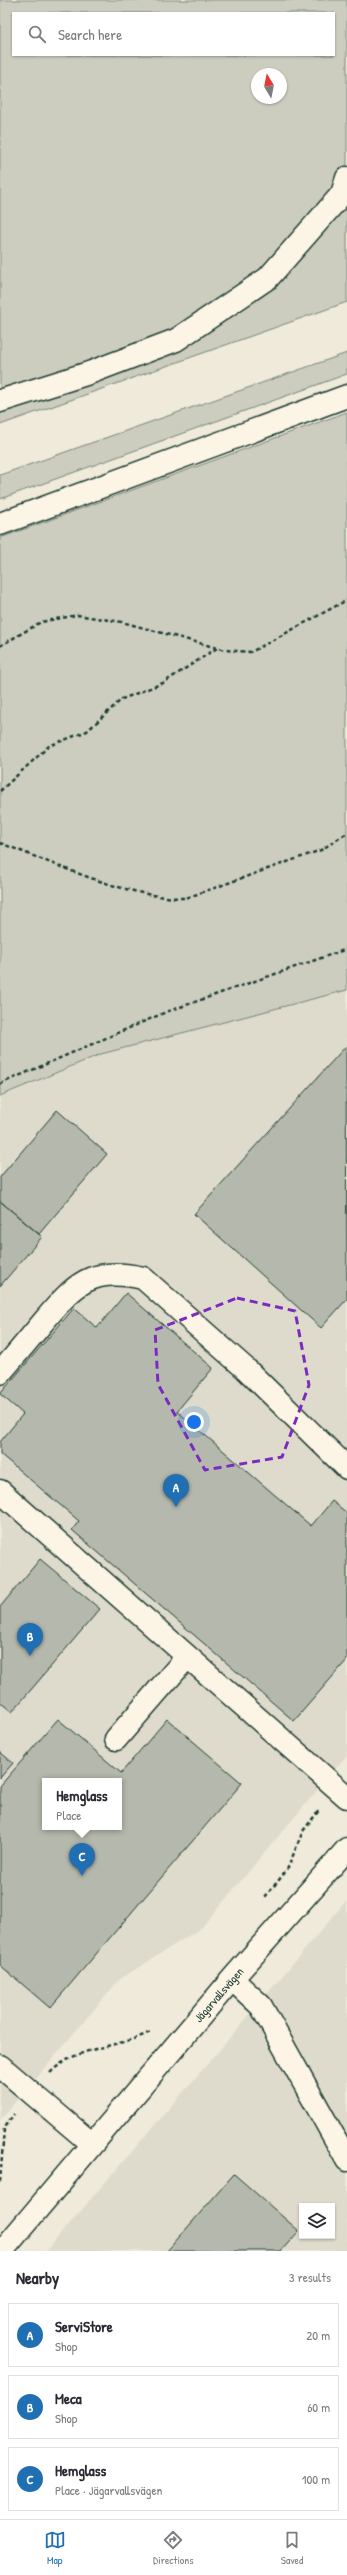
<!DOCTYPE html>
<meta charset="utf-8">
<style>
:root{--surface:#fff;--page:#f2f2f3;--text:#2b2b33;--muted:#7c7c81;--line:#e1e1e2;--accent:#1f6fb2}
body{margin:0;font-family:"Patrick Hand",sans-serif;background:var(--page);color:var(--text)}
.controls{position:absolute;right:12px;bottom:12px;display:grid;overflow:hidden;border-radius:0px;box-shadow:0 1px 3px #0004}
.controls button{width:36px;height:36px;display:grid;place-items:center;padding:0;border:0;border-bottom:1px solid var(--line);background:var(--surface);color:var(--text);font:20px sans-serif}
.compass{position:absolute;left:251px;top:68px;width:36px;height:36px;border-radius:50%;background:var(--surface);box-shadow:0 1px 3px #0004;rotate:350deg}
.you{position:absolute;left:194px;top:1422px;width:14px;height:14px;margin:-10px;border:3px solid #fff;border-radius:50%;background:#1a73e8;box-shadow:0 0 0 6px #1a73e833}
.badge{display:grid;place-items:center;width:26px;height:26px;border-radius:50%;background:var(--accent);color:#fff;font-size:13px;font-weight:700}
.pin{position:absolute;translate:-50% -33px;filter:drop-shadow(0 1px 2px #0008)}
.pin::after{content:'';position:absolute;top:21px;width:14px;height:12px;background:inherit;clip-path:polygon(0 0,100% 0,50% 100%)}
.popup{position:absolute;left:42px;top:1778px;width:80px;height:52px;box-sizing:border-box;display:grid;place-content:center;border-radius:0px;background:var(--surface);filter:drop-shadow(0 1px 3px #0005);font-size:13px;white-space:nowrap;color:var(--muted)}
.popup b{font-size:15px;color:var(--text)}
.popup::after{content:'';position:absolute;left:50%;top:100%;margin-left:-8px;border:8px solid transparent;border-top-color:var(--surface)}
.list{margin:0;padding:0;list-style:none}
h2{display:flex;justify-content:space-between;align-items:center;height:52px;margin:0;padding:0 16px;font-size:17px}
h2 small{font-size:13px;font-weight:400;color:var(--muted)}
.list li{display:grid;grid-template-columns:26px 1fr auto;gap:12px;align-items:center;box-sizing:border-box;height:64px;margin:0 8px 8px;padding:0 8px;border:1px solid var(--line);border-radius:0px}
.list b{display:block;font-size:15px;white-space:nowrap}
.list p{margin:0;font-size:13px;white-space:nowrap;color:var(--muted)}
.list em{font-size:13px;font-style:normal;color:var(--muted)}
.icon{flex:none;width:22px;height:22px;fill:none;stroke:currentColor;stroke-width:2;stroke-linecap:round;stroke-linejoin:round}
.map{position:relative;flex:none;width:347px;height:2251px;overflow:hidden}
.search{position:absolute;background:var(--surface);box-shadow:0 1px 3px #0004;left:12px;right:12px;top:12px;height:44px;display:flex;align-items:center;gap:10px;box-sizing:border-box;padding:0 14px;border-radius:0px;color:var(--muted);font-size:15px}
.sheet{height:268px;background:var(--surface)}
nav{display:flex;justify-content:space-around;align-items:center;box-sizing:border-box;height:56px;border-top:1px solid var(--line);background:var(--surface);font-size:11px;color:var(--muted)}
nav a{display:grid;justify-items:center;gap:2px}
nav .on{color:var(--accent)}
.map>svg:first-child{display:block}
.built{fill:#dedbcc;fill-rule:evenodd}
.green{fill:#cccdbf;stroke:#76857a;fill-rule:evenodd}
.building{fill:#b5b9ad;stroke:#1f3d34;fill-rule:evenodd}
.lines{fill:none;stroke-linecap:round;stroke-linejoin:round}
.minor-casing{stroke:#1f3d34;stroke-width:25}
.path{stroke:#1f3d34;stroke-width:2.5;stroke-dasharray:4 3;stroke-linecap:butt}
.minor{stroke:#fcf5e5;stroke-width:22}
.marked{fill:none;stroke:#7b2cbf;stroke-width:3;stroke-dasharray:8 5;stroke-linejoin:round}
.labels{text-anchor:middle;stroke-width:3.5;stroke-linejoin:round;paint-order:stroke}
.street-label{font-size:12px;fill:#1f3d34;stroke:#fcf5e5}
</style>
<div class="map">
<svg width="347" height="2251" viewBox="0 0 347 2251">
<rect width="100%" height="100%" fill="#efeada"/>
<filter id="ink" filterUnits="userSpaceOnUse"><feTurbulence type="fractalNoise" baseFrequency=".025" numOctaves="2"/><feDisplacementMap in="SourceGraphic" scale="8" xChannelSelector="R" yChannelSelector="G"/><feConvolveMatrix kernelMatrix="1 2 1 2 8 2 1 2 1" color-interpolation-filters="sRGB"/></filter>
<g filter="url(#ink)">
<!-- built -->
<path class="built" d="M347,990V1755L201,1928L120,1979L0,2120V1096L101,1054ZM45,1781H119V1827H45Z
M347,1900V2251H46L211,2060ZM302,2206H332V2236H302Z"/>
<!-- green -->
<path class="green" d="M0,0H347V302L0,425ZM13,13H334V55H13ZM257,74H281V98H257Z
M347,353V374L0,499V475Z
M347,412V990L101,1054L0,1096V538Z"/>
<!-- building -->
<path class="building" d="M346,1046L347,1299L321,1328L194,1214Z
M57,1110L107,1154L39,1234L0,1201V1177Z
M0,1201L42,1237L0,1286Z
M126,1293L213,1368L177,1411L311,1526L332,1501L347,1513V1660L294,1721L72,1530L79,1521L0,1454V1442L23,1414L0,1394L74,1308L97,1328Z
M40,1559L100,1609L12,1712L0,1702V1607Z
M58,1719L121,1773L167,1719L242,1783L50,2008L0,1965V1786ZM45,1781H119V1827H45Z
M0,1752L13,1763L0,1778Z
M234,2174L299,2231L281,2251H167Z"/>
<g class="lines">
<defs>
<path id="minor" d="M0,401L89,373L176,340L268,278L342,194L347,178
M0,524L347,396
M0,1373C15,1356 29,1339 44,1321C75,1284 91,1266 143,1278L246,1369L347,1468
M0,1491L347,1797
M116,1739L187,1657
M232,1979L261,2006L347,2160
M0,2066L92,2144
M2,2251L232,1979L347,1849"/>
</defs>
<!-- minor casing -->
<use href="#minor" class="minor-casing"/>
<!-- path -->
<path class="path" d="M0,646L41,622L77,615L122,622L225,650L251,652L347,600
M0,791L49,746L87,731L122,699L163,683L217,648
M0,843C54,863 129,899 186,898L321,850L347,833
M0,1084L166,1012L347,949
M265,1897L287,1870L303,1831L320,1809
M50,2073C77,2045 117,2049 150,2032
M0,2182L4,2129L14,2114"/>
<!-- minor -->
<use href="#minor" class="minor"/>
</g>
</g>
<!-- marked area -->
<path class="marked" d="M237,1298L295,1311L309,1385L282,1457L205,1470L158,1384L155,1330Z"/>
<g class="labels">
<!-- street labels -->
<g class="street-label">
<text transform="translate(219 1995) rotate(-49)" y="4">Jägarvallsvägen</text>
</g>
</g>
</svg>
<div class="controls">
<button><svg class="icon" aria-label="layers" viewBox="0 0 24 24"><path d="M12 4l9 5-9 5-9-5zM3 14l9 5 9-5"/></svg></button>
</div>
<svg class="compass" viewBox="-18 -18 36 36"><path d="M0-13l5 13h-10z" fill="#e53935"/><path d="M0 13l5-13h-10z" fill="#7c7c81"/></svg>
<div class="you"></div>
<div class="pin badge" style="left:176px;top:1507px">A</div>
<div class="pin badge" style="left:30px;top:1656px">B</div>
<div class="pin badge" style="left:82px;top:1876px">C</div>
<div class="popup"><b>Hemglass</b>Place</div>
<div class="search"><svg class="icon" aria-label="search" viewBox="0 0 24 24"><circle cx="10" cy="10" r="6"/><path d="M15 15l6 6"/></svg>Search here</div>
</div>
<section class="sheet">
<h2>Nearby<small>3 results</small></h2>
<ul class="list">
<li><span class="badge">A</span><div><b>ServiStore</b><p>Shop</p></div><em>20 m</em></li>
<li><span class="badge">B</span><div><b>Meca</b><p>Shop</p></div><em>60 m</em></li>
<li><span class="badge">C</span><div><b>Hemglass</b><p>Place · Jägarvallsvägen</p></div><em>100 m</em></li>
</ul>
</section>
<nav>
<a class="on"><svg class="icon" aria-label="map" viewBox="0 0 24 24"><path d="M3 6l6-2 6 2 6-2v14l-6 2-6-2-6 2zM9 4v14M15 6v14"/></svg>Map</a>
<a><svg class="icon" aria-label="directions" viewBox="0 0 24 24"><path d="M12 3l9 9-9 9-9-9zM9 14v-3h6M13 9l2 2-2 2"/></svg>Directions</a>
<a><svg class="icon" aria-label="saved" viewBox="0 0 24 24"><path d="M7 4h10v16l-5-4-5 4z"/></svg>Saved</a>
</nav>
